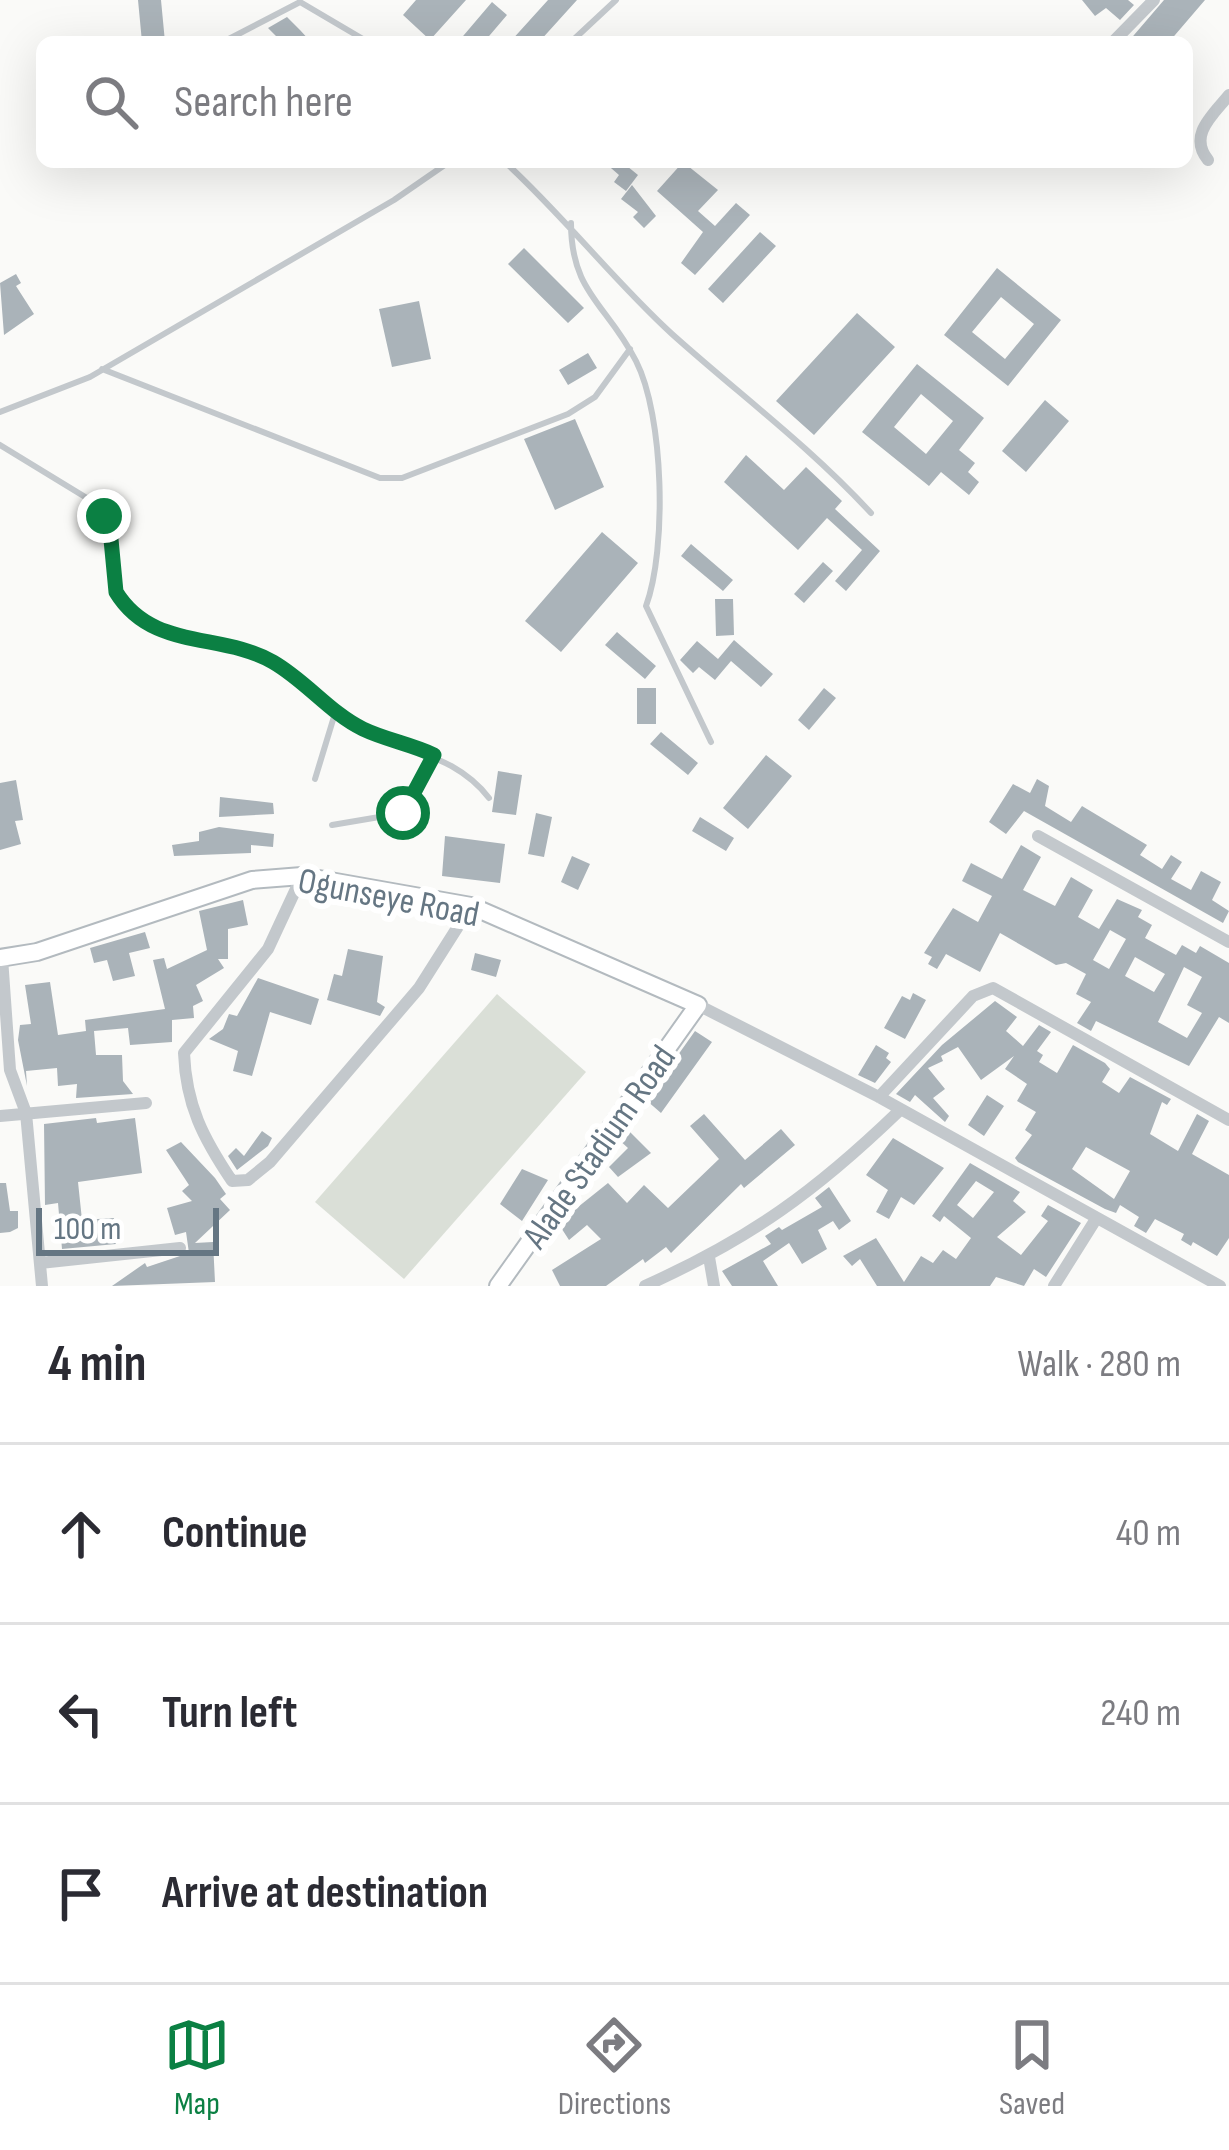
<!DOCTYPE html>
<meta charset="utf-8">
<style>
:root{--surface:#fff;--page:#f7f7f7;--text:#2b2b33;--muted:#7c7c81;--line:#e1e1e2;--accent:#0b8043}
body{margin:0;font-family:"Sofia Sans Condensed",sans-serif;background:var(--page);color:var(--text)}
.scale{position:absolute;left:36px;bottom:30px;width:183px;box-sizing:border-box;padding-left:12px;border:6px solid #657683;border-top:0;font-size:33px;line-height:42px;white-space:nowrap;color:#657683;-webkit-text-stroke:9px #fff;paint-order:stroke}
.stop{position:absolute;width:36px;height:36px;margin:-27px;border:9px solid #0b8043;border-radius:50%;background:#fff}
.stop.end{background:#0b8043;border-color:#fff;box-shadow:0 3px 12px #0008}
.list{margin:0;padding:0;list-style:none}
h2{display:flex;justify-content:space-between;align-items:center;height:156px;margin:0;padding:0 48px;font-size:51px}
h2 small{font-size:39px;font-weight:400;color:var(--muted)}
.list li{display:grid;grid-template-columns:78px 1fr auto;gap:36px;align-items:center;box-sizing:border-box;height:180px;padding:0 48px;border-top:3px solid var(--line)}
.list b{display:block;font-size:45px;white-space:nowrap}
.list em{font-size:39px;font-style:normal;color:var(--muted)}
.icon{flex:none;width:66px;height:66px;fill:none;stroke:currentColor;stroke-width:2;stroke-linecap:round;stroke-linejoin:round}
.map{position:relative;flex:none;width:1229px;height:1286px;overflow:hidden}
.search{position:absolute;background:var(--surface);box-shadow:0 12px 48px #0002;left:36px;right:36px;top:36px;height:132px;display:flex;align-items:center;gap:30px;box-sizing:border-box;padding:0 42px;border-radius:18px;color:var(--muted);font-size:45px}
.sheet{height:696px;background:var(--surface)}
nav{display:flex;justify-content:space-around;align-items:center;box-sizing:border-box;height:168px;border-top:3px solid var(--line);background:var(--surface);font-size:33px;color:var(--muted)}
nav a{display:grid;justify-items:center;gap:6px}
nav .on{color:var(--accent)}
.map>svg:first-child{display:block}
.green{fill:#dadfd7}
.building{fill:#aab3b9;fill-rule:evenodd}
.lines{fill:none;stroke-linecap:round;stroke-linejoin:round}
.secondary-casing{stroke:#b3babf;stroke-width:20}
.lane{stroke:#c3c8cc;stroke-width:6}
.street{stroke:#c3c8cc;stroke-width:12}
.secondary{stroke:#fff;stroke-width:16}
.route{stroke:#0b8043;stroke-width:15}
.labels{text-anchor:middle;stroke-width:12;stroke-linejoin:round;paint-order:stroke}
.street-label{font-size:36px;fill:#657683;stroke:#fff}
</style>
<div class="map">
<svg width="1229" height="1286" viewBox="0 0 1229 1286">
<rect width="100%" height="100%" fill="#fafaf8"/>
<!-- green -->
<path class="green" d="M497,994L586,1072L404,1279L315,1202Z"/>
<!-- building -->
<path class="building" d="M138,0H161L165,42H142Z
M416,0H466L430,40L403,15Z
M548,0H577L539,42H510Z
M1082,0H1128L1134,5L1120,20L1106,8L1095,16Z
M1164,0H1205L1169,42H1128Z
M492,2L507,15L484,42H458Z
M287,17L300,30L311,42H282L268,28Z
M604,162H622L638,175L626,191L614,182L619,175Z
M683,162L718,190L698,211L715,226L736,203L750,215L695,275L681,263L703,232L657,191Z
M632,185L656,216L644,228L633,217L638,212L621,199Z
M760,232L776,246L723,303L708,289Z
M524,248L584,308L568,323L508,264Z
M997,268L1061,320L1008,386L944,335ZM1001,297L1034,324L1005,359L972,332Z
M16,274L21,283L16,286L34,314L4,335L0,283Z
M419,301L431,359L392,367L379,309Z
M857,313L895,347L814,435L776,401Z
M588,353L597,368L568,385L559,370Z
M917,364L984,418L959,450L975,463L968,472L979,482L969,495L941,472L929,486L862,432ZM921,394L953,421L926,454L894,427Z
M1045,400L1069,421L1026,472L1002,451Z
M575,419L604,487L555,510L524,439Z
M746,455L784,490L806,467L842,501L835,509L880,551L846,591L835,581L862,550L827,518L798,550L724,482Z
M602,532L638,563L561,652L525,621Z
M691,544L733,580L723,591L681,556Z
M823,562L833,571L804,603L794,594Z
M715,599H733L734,635L716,636Z
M617,632L656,666L645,679L605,645Z
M734,640L773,674L761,687L731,661L715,680L699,667L693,673L680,660L697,641L718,659Z
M637,688H656V724H637Z
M824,688L836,698L809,730L798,720Z
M661,732L698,763L688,775L650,744Z
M766,755L792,776L748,829L723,808Z
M498,771L522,775L516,815L492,812Z
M1037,779L1049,786L1045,806L1071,822L1082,806L1147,845L1140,855L1162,869L1171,855L1182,862L1171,879L1191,890L1201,871L1221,882L1212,900L1229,911L1223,923L1024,811L1006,834L989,822L1013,784L1030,793Z
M16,780L23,820L15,821L21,844L0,850V783Z
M220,797L273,803L274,814L219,817Z
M536,813L552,817L544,857L528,854Z
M700,817L734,838L726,851L692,831Z
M219,827L274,834L273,847L251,845V853L174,856L172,845L199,841V832Z
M445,836L505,844L500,883L442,876Z
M1021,845L1041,857L1023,890L1055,906L1071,877L1093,890L1078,917L1099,929L1117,899L1142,910L1138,917L1152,925L1145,938L1176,955L1182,945L1196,953L1200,946L1229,963V1023L1219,1017L1189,1066L1096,1021L1091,1031L1077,1023L1091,1002L1076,994L1086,974L1066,963L1056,965L1000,933L980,972L946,954L937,969L928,964L932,957L924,953L953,908L978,922L992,896L962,881L971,863L1002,879ZM1110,930L1126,939L1109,969L1093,960ZM1135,957L1165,974L1154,992L1125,976ZM1184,967L1202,977L1187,1005L1202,1013L1187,1038L1158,1022Z
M572,856L590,864L578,890L561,882Z
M243,900L248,925L228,929V959H218L224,968L196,985L203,1001L193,1006L194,1018L172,1020V1042L130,1045L128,1028L94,1031L96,1055H122L123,1081L133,1094L76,1098L77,1084L58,1086L57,1068L26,1071L27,1086L18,1040L20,1025L31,1024L25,985L50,982L58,1035L86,1031L85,1020L165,1009L153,960L164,958L167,969L207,950L199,911Z
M145,932L150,948L129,953L135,976L113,981L107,960L94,963L90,948Z
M348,949L383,956L377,1002L385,1007L380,1016L327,1000L334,974L342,976Z
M475,953L501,960L496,977L471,970Z
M258,978L319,999L311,1025L270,1012L252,1076L233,1071L238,1051L209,1039L223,1029L229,1014L237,1016Z
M913,993L926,1000L905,1039L884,1028L902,996L910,1000Z
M995,1001L1017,1017L1006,1031L1023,1046L1039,1025L1051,1032L1037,1051L1043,1055L1039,1062L1057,1073L1073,1045L1105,1063L1110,1069L1102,1082L1119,1093L1130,1077L1171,1099L1167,1105L1162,1102L1150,1134L1178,1151L1197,1114L1209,1121L1192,1154L1229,1175V1238L1217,1256L1193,1242L1191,1246L1181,1240L1184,1234L1155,1219L1146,1233L1134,1226L1139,1217L1120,1205L1116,1213L1105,1209L1018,1162L1015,1158L1032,1135L1025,1130L1036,1112L1017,1101L1027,1084L1005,1069L1014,1056L981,1080L958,1047L941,1056L943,1061L928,1068L945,1089L933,1098L949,1116L945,1122L915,1095L910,1102L896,1094L942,1045ZM1086,1147L1130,1171L1114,1199L1072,1169Z
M695,1031L712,1042L661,1113L646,1100Z
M876,1045L889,1053L886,1058L891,1062L875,1083L858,1075Z
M987,1095L1004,1106L984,1136L968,1125Z
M704,1114L745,1160L781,1129L795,1145L744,1188L741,1184L671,1253L666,1247L645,1263L643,1259L606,1286H560L552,1270L601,1239L587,1225L569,1240L558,1223L608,1183L627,1203L644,1185L668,1208L719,1159L690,1126Z
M96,1118L97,1123L135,1118L142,1173L78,1182L82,1220L114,1218L116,1244L62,1249L58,1203L45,1205L44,1124Z
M626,1128L651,1153L618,1177L609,1167L628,1148L618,1139Z
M262,1131L272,1138L268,1146L237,1170L228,1156L236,1148L244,1156Z
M893,1138L944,1168L914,1205L901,1197L889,1219L876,1212L888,1190L866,1175Z
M181,1142L215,1178L226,1194L220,1199L230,1210L195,1243L213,1242L215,1282L112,1286L145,1263L147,1267L189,1253L186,1232L175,1235L167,1208L192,1201L182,1191L189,1185L166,1150Z
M970,1163L1020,1192L1013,1201L1026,1212L997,1237L1021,1255L1048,1221L1041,1216L1048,1205L1081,1223L1046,1277L1034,1269L1024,1286L996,1277L990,1286H877L860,1259L852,1266L843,1256L876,1238L904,1282L921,1256L933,1263L943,1250L956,1259L971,1238L944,1216L940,1222L932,1216ZM976,1181L994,1192L973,1218L957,1205Z
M522,1169L548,1180L522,1221L500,1204Z
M0,1183H6L10,1211H18V1228L10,1232L0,1233Z
M829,1187L851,1221L839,1230L833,1221L818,1230L827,1249L802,1264L789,1243L763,1261L778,1286H732L722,1271L771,1244L765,1236L779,1227L782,1230L822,1207L815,1198Z"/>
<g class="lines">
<defs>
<path id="secondary" d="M0,958L37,952L252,880L302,876L471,906L698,1005L498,1286"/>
</defs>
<!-- secondary casing -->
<use href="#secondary" class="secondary-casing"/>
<!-- lane -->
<path class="lane" d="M300,2L368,42
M223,42L300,2
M571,42L616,0
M505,162C564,216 613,280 672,334C740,395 807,444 871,513
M571,223C571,293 607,304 636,361C664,416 667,549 646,606L711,742
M102,369L380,478H402L568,414L595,397L630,349
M0,412L90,377L394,200L449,162
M0,445L95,503L110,529L117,592C148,645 205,635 255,653C297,669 323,707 362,728C407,753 455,754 489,798
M315,779L336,710
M332,825L403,813L434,755"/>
<!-- street -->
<path class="street" d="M1113,42L1154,0
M1208,160C1188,135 1212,116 1229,95
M1038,836L1229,942
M302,876L268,949L184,1053C186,1105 203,1138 232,1181L248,1180L270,1162L419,988L471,906
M2,958L10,1070L26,1113L42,1286
M698,1005L879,1097L1220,1286
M879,1097L973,996L993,988L1229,1120
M0,1116L146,1103
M709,1257L714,1286
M40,1263L180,1248
M645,1286C751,1238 815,1192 899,1111
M1054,1286L1096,1219"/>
<!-- secondary -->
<use href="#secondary" class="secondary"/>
</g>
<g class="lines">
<!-- route -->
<path class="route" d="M104,516L110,529L116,592C152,651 221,632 273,662C306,681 330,713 363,729C386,740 411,744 434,755L403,813"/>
</g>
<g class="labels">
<!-- street labels -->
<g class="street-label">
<text transform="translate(389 896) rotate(11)" y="13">Ogunseye Road</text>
<text transform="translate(598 1146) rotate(-55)" y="13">Alade Stadium Road</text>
</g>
</g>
</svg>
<div class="scale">100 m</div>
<div class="stop" style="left:403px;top:813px"></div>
<div class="stop end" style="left:104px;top:516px"></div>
<div class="search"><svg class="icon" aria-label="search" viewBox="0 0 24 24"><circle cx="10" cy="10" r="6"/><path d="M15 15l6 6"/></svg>Search here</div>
</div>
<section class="sheet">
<h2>4 min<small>Walk · 280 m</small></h2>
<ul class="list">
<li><svg class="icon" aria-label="ahead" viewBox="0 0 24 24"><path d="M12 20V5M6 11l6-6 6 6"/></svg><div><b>Continue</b></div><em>40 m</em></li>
<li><svg class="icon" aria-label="left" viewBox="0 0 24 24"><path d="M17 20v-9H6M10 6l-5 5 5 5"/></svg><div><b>Turn left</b></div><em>240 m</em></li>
<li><svg class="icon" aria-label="arrive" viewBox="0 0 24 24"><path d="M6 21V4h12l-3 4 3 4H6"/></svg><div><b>Arrive at destination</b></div></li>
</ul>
</section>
<nav>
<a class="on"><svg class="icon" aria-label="map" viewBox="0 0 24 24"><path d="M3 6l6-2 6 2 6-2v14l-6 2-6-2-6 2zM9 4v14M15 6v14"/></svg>Map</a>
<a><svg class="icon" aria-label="directions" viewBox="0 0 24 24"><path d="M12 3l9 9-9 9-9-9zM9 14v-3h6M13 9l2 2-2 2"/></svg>Directions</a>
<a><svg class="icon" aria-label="saved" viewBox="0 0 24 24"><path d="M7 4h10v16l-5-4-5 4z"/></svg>Saved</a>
</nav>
